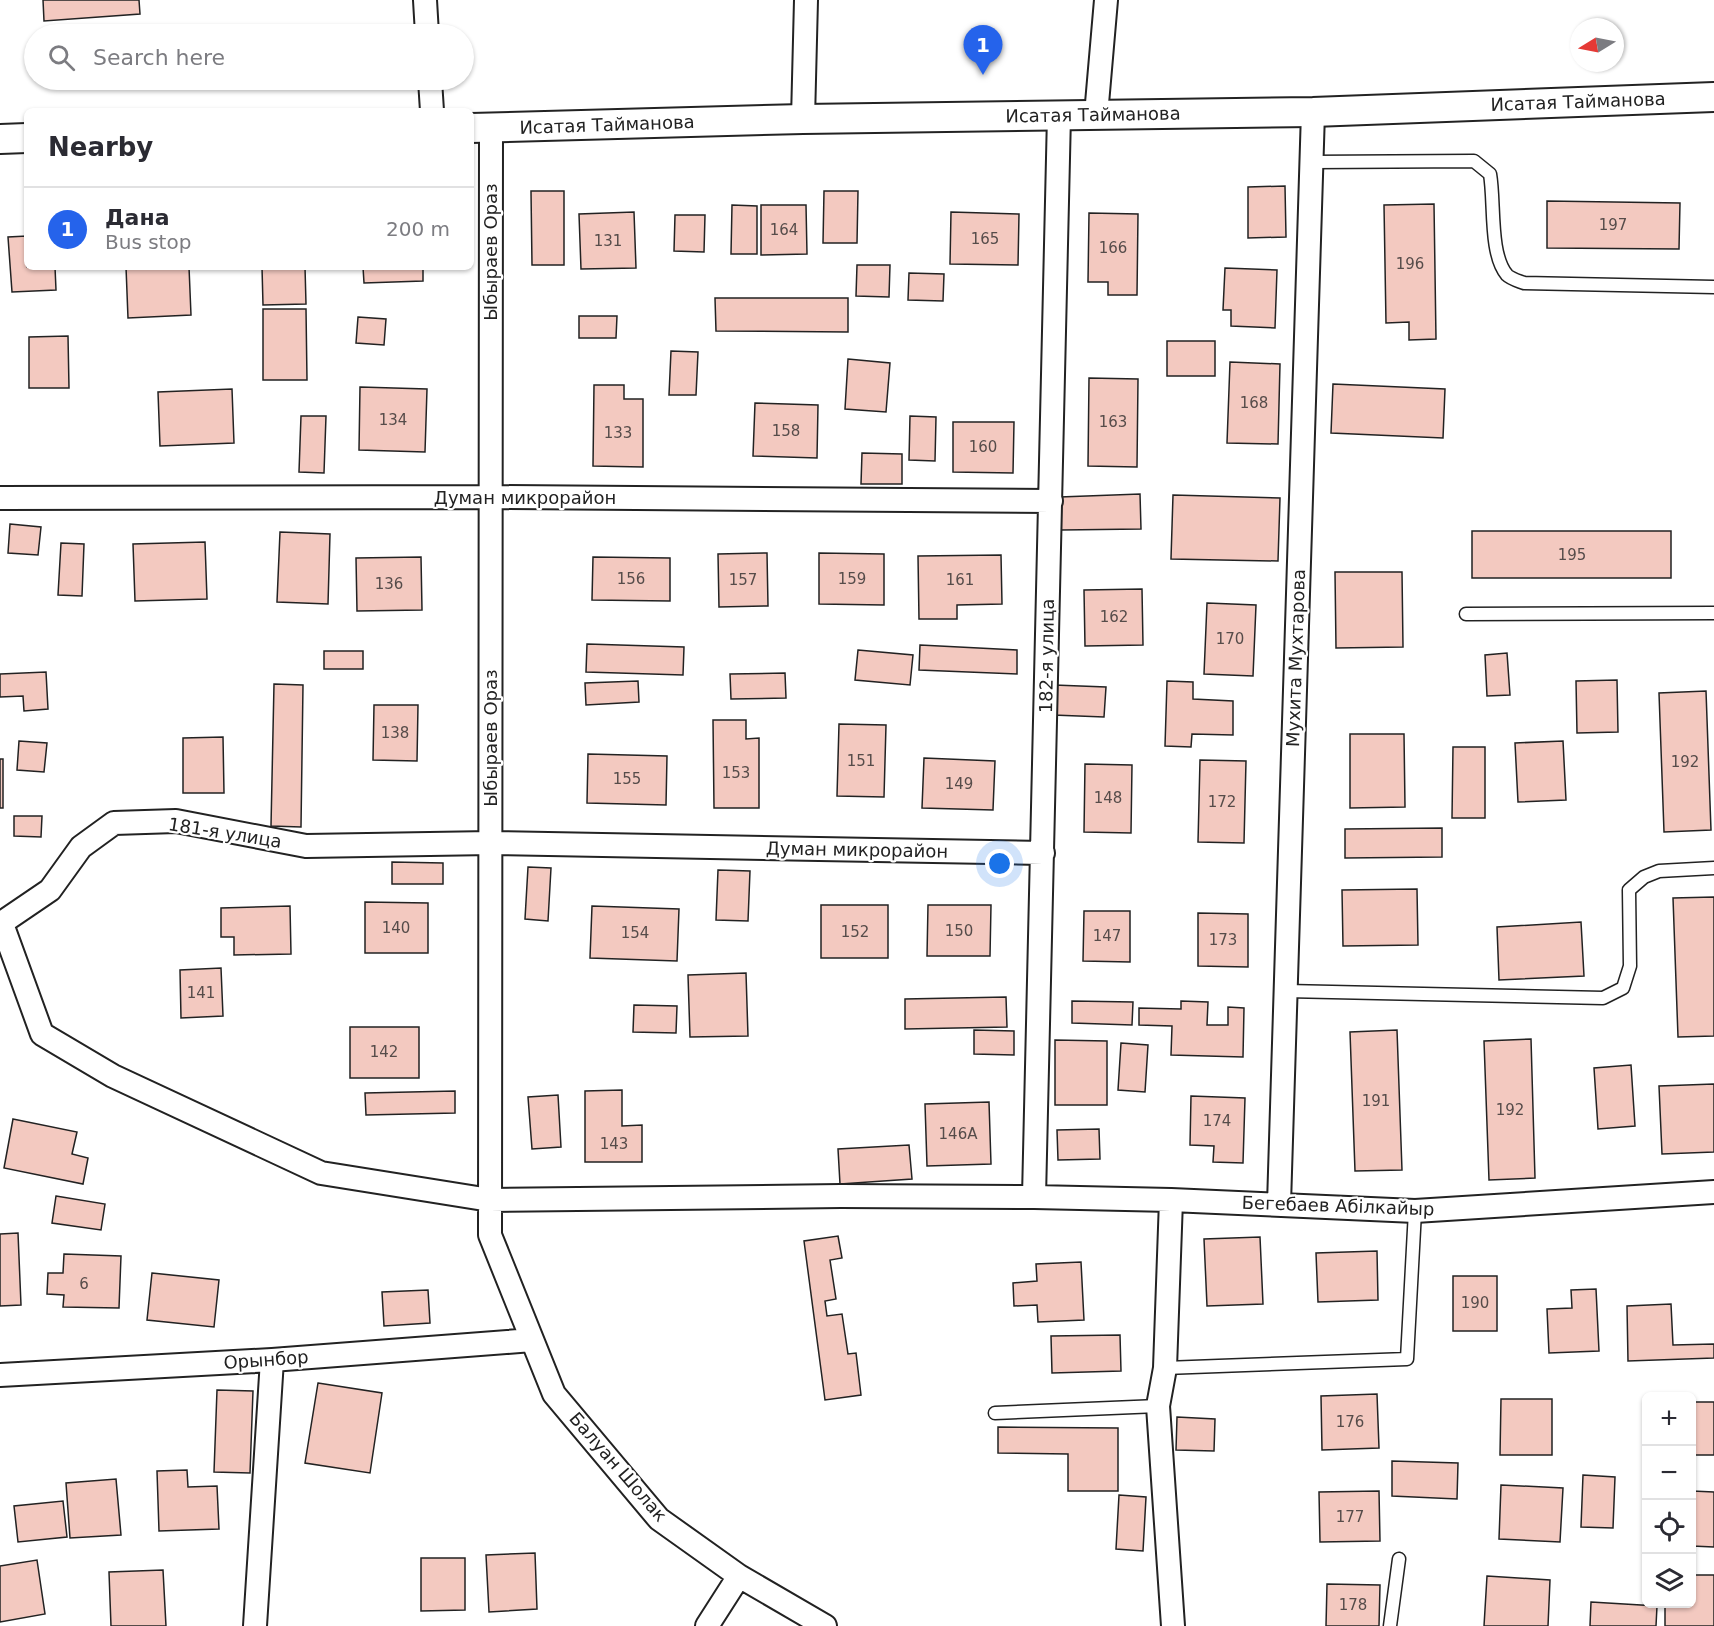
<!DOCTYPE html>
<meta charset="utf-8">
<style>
:root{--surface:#fff;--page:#f2f2f3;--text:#2b2b33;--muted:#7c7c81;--line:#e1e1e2;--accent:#2563eb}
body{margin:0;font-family:"DejaVu Sans",sans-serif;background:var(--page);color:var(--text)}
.controls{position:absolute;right:18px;bottom:18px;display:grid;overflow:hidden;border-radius:9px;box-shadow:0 2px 4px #0004}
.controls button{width:54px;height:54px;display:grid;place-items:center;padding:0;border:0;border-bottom:2px solid var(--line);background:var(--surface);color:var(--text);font:30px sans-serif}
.compass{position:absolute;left:1570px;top:18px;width:54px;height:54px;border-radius:50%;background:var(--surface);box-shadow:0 2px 4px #0004;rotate:260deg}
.you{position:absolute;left:1000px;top:864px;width:21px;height:21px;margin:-15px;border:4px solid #fff;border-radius:50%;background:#1a73e8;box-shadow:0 0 0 9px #1a73e833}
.badge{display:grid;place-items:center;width:39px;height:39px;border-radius:50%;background:var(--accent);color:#fff;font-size:20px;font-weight:700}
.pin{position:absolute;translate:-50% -50px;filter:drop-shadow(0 2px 3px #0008)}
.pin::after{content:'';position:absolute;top:32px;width:21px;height:18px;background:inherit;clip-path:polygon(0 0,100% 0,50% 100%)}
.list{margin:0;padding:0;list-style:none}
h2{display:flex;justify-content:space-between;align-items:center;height:78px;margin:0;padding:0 24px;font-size:26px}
h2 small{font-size:20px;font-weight:400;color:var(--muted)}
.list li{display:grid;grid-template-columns:39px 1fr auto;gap:18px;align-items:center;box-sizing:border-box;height:84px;padding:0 24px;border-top:2px solid var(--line)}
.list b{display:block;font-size:22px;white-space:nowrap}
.list p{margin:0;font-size:20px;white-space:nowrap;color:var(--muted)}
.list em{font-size:20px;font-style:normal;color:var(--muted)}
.icon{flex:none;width:33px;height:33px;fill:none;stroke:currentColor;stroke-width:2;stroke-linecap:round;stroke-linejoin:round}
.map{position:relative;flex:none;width:1714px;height:1626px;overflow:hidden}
.search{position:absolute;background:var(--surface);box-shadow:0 2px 4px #0004;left:24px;top:24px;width:450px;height:66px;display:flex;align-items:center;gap:15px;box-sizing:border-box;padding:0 21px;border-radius:33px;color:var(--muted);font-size:22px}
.panel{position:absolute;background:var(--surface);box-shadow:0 2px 4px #0004;left:24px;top:108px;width:450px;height:162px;border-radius:9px}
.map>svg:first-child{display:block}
.building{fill:#f3c9c0;stroke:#222;stroke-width:1.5}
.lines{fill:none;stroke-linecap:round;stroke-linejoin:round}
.service-casing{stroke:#222;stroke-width:15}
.minor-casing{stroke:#222;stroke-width:26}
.tertiary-casing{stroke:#222;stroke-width:32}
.service{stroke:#fff;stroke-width:12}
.minor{stroke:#fff;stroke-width:22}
.tertiary{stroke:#fff;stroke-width:28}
.labels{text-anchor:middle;stroke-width:4.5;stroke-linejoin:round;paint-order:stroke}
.number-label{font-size:15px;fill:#564c4a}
.street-label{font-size:18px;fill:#222;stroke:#fff}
</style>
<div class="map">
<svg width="1714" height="1626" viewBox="0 0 1714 1626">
<rect width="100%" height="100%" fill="#fff"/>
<!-- building -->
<path class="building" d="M43,0H139L140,14L44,21Z
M1285,186L1286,237L1248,238V187Z
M531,191H564V265H532Z
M824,191H858L857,243H823Z
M1547,201L1680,203L1679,249L1547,248Z
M1434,204L1436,339L1409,340V322L1386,323L1384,205Z
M732,205L757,206V254H731Z
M761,205H806L807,254L761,255Z
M634,212L636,268L581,269L579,214Z
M951,212L1019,214L1018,265L950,264Z
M1089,213L1138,214L1137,295H1108V282H1088Z
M675,215H705L704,252L674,251Z
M27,236V267H55L56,290L12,292L8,237Z
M857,265H890L889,297L856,296Z
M126,267H189L191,315L128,318Z
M262,267H305L306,304L263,305Z
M363,267H423V281L364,283Z
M1225,268L1277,270L1275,328L1231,326V310H1223Z
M909,273L944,274L943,301L908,300Z
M715,298H848V332L716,331Z
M263,309H306L307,380H263Z
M579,316H617L616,338H579Z
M358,317L386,319L384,345L356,343Z
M68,336L69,388H29V337Z
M1167,341H1215V376H1167Z
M671,351L698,352L696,395H669Z
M848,359L890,363L886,412L845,409Z
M1230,362L1280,364L1278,444L1227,443Z
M1089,378L1138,379L1137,467L1088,466Z
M1333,384L1445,389L1443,438L1331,433Z
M594,385H624V399H643V467L593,466Z
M360,387L427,389L425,452L359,450Z
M232,389L234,443L160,446L158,392Z
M755,403L818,405L817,458L753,456Z
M301,416H326L324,473L299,472Z
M910,416L936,417L935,461L909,460Z
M953,422H1014L1013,473L953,472Z
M862,453L902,454V484H861Z
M1140,494L1141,529L1061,530L1060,497Z
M1173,495L1280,498L1278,561L1171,559Z
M10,524L41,527L38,555L8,553Z
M1472,531H1671V578H1472Z
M280,532L330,534L328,604L277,602Z
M205,542L207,599L135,601L133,544Z
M61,543L84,544L82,596L58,595Z
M767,553L768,606L719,607L718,554Z
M819,553L884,554V605L819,604Z
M1001,555L1002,604L957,605V619H919L918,556Z
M421,557L422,610L357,611L356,558Z
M593,557L670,558V601L592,600Z
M1335,572H1402L1403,647L1336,648Z
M1142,589L1143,645L1085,646L1084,590Z
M1207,603L1256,605L1253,676L1204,674Z
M587,644L684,647L683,675L586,672Z
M920,645L1017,650V674L919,670Z
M858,650L913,655L910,685L855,680Z
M324,651H363V669H324Z
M1507,653L1510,695L1487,696L1485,655Z
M46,672L48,709L24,711L23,696L0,697V674Z
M785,673L786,698L731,699L730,674Z
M1617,680L1618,732L1577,733L1576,681Z
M638,681L639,702L586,705L585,683Z
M1167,681L1193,682V699L1233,701V735L1192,734L1191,747L1165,746Z
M274,684L303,685L301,827L271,826Z
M1054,685L1106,687L1104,717L1053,715Z
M1706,691L1711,830L1664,832L1659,693Z
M374,705H418L417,761L373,760Z
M713,720H746V739L759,738V808H714Z
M839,724L886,725L884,797L837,796Z
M1350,734H1404L1405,807L1350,808Z
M223,737L224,793H183V738Z
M19,741L47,743L44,772L17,770Z
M1563,741L1566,800L1518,802L1515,743Z
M1453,747H1485V818H1452Z
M588,754L667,756L666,805L587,803Z
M924,758L995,761L993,810L922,808Z
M0,759H3V808H0Z
M1200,760L1246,761L1244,843L1198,842Z
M1085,764L1132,765L1131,833L1084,832Z
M14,816H42L41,837L14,836Z
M1442,828V857L1345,858V829Z
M392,862L443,863V884H392Z
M528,867L551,868L548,921L525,919Z
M718,870L750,871L748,921L716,920Z
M1417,889L1418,945L1343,946L1342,890Z
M1714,897V1036L1678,1037L1673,898Z
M365,902L428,903V953H365Z
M821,905H888V958H821Z
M928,905H991L990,956H927Z
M290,906L291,954L234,955V937H221V908Z
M592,906L679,909L677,961L590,958Z
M1084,911H1130V962L1083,961Z
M1198,913L1248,914V967L1198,966Z
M1581,922L1584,976L1499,980L1497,927Z
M221,968L223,1016L181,1018L180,970Z
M746,973L748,1036L690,1037L688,975Z
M1006,997L1007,1027L905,1029V999Z
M1072,1001L1133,1002L1132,1025L1072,1023Z
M1181,1001L1208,1002L1207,1025H1228V1007L1244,1008L1243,1057L1171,1055L1172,1026L1139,1025V1008L1181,1009Z
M634,1005L677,1006L676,1033L633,1032Z
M350,1027H419V1078H350Z
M974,1030L1014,1031V1055L974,1054Z
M1397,1030L1402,1170L1355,1171L1350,1032Z
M1531,1039L1535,1178L1489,1180L1484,1041Z
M1055,1040L1107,1041V1105H1055Z
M1121,1043L1148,1045L1145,1092L1118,1090Z
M1631,1065L1635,1126L1598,1129L1594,1068Z
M1714,1084V1152L1662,1154L1659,1086Z
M622,1090V1126L642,1125V1162H585V1091Z
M455,1091V1113L366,1115L365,1093Z
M558,1095L561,1147L532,1149L528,1097Z
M1191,1096L1245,1098L1243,1163L1213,1162L1214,1146L1190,1145Z
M989,1102L991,1164L927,1166L925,1104Z
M13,1119L77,1132L72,1154L88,1158L83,1184L4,1168Z
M1099,1129L1100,1159L1058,1160L1057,1130Z
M909,1145L912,1179L840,1184L838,1149Z
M56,1196L105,1204L101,1230L52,1223Z
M18,1233L21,1305L0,1306V1234Z
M838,1236L842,1258L830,1260L836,1299L825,1301L827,1316L842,1314L848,1354L856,1353L861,1395L825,1400L804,1241Z
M1260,1237L1263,1304L1207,1306L1204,1239Z
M1377,1251L1378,1300L1318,1302L1316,1253Z
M64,1254L121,1256L119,1308L63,1307L64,1295L47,1294L48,1273H63Z
M1081,1262L1084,1320L1038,1322L1037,1305L1014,1306L1013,1283L1037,1281L1036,1264Z
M152,1273L219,1280L214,1327L147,1320Z
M1453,1276H1497V1331H1453Z
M1596,1289L1599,1351L1549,1353L1547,1309L1572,1308L1571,1290Z
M428,1290L430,1323L384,1326L382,1292Z
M1671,1304L1673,1345L1714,1344V1358L1628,1361L1627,1306Z
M1120,1335L1121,1371L1052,1373L1051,1336Z
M318,1383L382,1393L370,1473L305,1463Z
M217,1390L253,1391L250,1473L214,1472Z
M1377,1394L1379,1448L1322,1450L1321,1396Z
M1501,1399H1552V1455H1500Z
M1692,1402H1714V1455H1692Z
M1177,1417L1215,1419L1214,1451L1176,1450Z
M998,1427L1118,1428V1491H1068V1454L998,1453Z
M1392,1461L1458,1463L1457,1499L1392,1496Z
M187,1470L188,1487L217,1486L219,1529L159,1531L157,1471Z
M1583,1475L1615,1477L1613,1528L1581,1527Z
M116,1479L121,1535L70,1538L66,1483Z
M1501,1485L1563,1488L1560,1542L1499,1539Z
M1379,1491L1380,1541L1320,1542L1319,1492Z
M1692,1491L1714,1492V1547L1692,1546Z
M1119,1495L1146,1497L1143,1551L1116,1549Z
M63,1501L67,1537L18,1542L14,1506Z
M535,1553L537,1609L489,1612L486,1555Z
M421,1558H465V1610L421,1611Z
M37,1560L45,1614L0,1622V1566Z
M163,1570L166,1626H111L109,1572Z
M1692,1575H1714V1626H1665V1604H1692Z
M1487,1576L1550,1580L1548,1626H1484Z
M1327,1584L1380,1585L1379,1626H1326Z
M1591,1602L1657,1606L1656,1626H1590Z"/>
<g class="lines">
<defs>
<path id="service" d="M1312,162L1474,161L1490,174C1495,202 1489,254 1507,275C1511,279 1519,281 1524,283L1714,287
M1466,614L1714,613
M1286,991L1603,998L1623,988L1630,966L1629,890L1644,877L1659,871L1714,868
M1165,1368L1407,1359L1415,1211
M995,1413L1158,1406
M1390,1626L1399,1559"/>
<path id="minor" d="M425,0L427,34
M430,80L432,111
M1096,115L1106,0
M803,119L806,0
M491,128L490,1235L554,1394L659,1519L739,1576L825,1626
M0,498L491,497L1051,501
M0,924L50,890L81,847L114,823L176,821L306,846L491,843L1043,853
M2,924L42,1034L113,1076L321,1173L490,1200L841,1196L1034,1197L1171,1200L1415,1211L1714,1192
M1034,1197L1059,115
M1171,1200L1165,1368L1158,1406L1173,1626
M1279,1204L1313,112
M0,1375L272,1360L532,1340
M255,1626L272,1360
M707,1626L739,1576"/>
<path id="tertiary" d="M471,128L803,119L1313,112L1714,97
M0,139L27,138"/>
</defs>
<!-- service casing -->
<use href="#service" class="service-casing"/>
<!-- minor casing -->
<use href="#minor" class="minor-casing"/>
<!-- tertiary casing -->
<use href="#tertiary" class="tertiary-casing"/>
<!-- service -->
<use href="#service" class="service"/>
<!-- minor -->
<use href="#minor" class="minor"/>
<!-- tertiary -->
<use href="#tertiary" class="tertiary"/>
</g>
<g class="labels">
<!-- number labels -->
<g class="number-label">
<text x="1613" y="230">197</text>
<text x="784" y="235">164</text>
<text x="985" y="244">165</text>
<text x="608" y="246">131</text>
<text x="1113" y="253">166</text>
<text x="1410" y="269">196</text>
<text x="1254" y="408">168</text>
<text x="393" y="425">134</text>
<text x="1113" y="427">163</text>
<text x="786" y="436">158</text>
<text x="618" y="438">133</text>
<text x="983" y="452">160</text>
<text x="1572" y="560">195</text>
<text x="631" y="584">156</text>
<text x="852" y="584">159</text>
<text x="743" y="585">157</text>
<text x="960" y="585">161</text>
<text x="389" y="589">136</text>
<text x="1114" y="622">162</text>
<text x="1230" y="644">170</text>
<text x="395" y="738">138</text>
<text x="861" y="766">151</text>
<text x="1685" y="767">192</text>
<text x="736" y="778">153</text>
<text x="627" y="784">155</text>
<text x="959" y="789">149</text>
<text x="1108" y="803">148</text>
<text x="1222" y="807">172</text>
<text x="396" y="933">140</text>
<text x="959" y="936">150</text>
<text x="855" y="937">152</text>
<text x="635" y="938">154</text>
<text x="1107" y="941">147</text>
<text x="1223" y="945">173</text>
<text x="201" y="998">141</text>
<text x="384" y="1057">142</text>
<text x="1376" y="1106">191</text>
<text x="1510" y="1115">192</text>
<text x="1217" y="1126">174</text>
<text x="958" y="1139">146А</text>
<text x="614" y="1149">143</text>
<text x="84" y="1289">6</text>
<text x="1475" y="1308">190</text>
<text x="1350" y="1427">176</text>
<text x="1350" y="1522">177</text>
<text x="1353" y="1610">178</text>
</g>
<!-- street labels -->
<g class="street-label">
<text transform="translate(1578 102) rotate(-2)" y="6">Исатая Тайманова</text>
<text transform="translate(1093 115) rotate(-1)" y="6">Исатая Тайманова</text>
<text transform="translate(607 125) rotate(-2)" y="6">Исатая Тайманова</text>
<text transform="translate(491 252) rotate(-90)" y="6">Ыбыраев Ораз</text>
<text x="525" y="504">Думан микрорайон</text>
<text transform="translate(1047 656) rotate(-89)" y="6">182-я улица</text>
<text transform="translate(1296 658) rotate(-88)" y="6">Мухита Мухтарова</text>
<text transform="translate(491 738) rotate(-90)" y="6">Ыбыраев Ораз</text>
<text transform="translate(225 833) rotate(9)" y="6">181-я улица</text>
<text transform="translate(857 850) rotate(1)" y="6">Думан микрорайон</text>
<text transform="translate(1338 1206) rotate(2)" y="6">Бегебаев Абілкайыр</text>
<text transform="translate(266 1360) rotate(-4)" y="6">Орынбор</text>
<text transform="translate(618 1467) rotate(49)" y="6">Балуан Шолак</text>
</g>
</g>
</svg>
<div class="controls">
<button>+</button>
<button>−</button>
<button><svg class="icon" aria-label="locate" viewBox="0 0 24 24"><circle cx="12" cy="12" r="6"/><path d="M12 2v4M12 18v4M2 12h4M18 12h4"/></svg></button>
<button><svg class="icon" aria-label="layers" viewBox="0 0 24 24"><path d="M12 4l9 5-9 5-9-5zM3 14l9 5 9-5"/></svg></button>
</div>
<svg class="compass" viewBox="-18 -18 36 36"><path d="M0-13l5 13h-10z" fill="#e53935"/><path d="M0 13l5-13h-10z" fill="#7c7c81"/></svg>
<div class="you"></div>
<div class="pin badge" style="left:983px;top:75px">1</div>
<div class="search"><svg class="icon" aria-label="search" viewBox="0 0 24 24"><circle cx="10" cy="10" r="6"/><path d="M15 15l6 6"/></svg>Search here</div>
<section class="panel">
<h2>Nearby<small></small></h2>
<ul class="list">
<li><span class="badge">1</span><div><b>Дана</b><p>Bus stop</p></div><em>200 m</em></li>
</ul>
</section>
</div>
